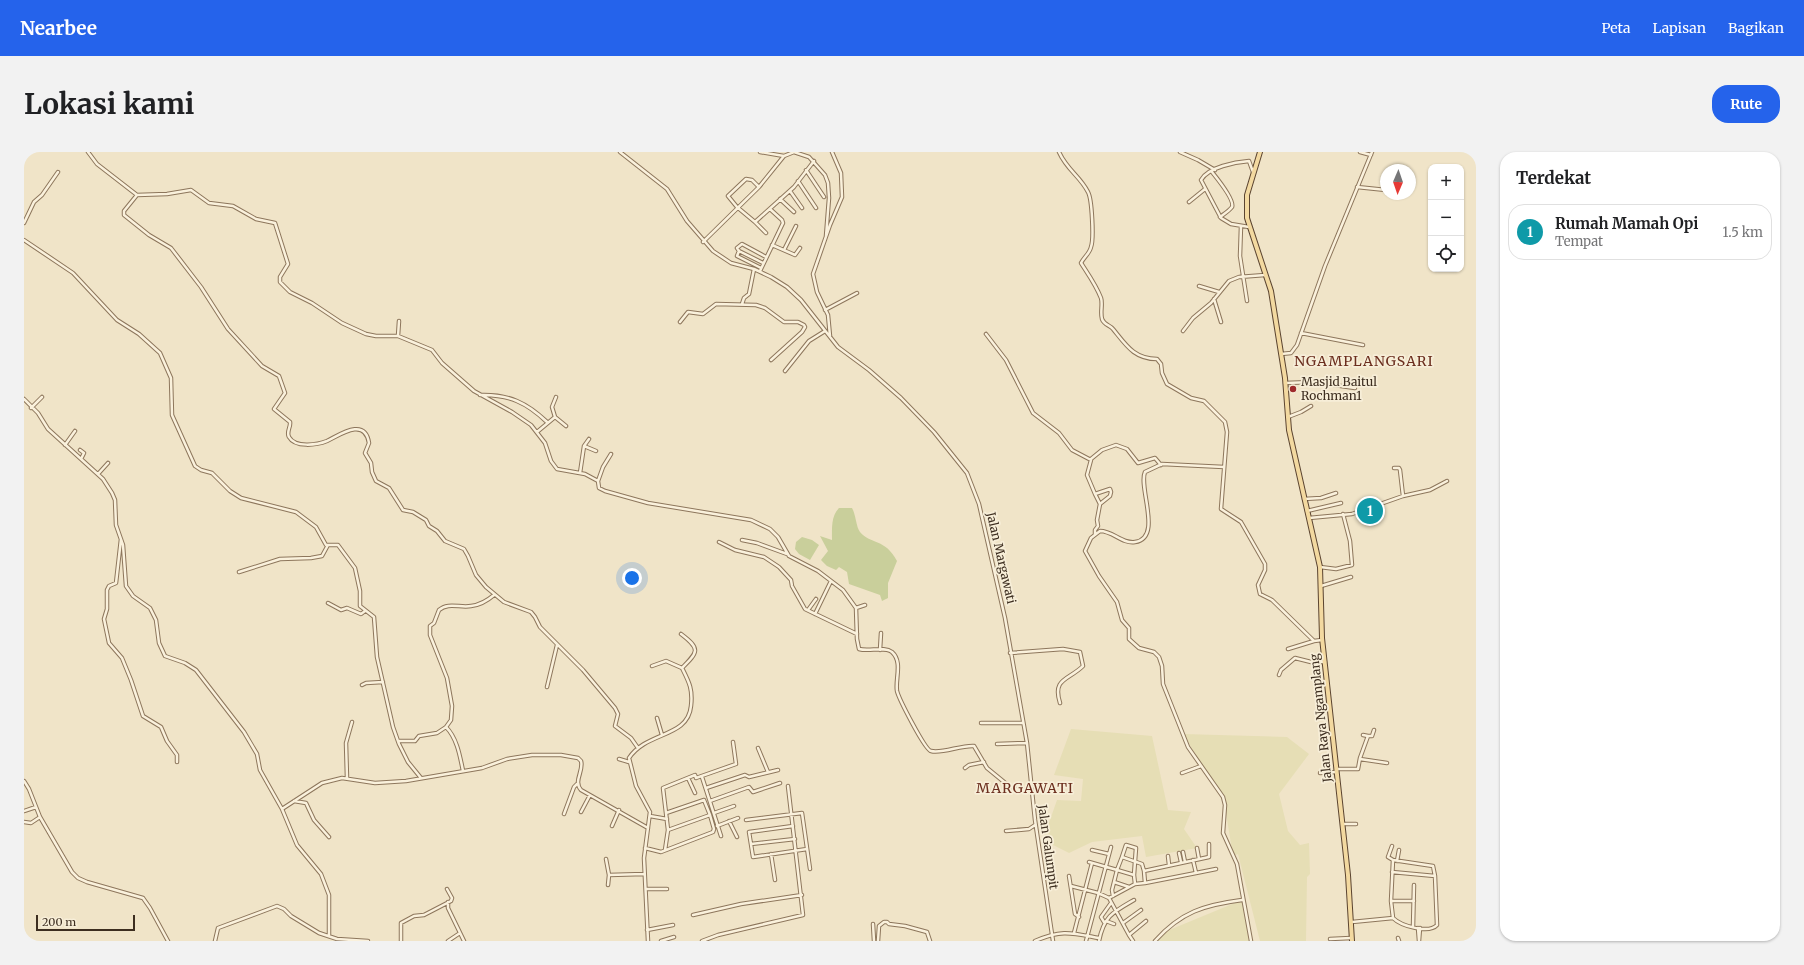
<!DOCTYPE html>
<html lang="id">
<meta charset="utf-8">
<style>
:root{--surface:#fff;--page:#f2f2f2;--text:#202124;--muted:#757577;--line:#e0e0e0;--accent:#2563eb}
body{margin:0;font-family:Merriweather,serif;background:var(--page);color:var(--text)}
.controls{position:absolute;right:12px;top:12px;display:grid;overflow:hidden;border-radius:8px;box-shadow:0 1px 3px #0004}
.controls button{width:36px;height:36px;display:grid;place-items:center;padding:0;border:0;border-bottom:1px solid var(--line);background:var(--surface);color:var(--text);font:20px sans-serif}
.compass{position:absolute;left:1356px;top:12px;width:36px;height:36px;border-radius:50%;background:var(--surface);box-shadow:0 1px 3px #0004;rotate:182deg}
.scale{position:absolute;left:12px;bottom:10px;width:99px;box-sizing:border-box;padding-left:4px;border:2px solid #3d2e20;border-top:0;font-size:11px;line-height:14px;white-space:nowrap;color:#3d2e20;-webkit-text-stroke:3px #f7eed8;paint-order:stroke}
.you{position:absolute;left:608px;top:426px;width:14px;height:14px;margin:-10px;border:3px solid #fff;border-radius:50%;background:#1a73e8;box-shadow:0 0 0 6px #1a73e833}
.badge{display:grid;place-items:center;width:26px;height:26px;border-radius:50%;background:var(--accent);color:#fff;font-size:13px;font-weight:700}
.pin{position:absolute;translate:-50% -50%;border:2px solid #fff;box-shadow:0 1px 4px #0006}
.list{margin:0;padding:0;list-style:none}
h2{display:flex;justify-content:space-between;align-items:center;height:52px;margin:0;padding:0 16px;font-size:17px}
h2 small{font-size:13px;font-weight:400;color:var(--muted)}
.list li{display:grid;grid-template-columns:26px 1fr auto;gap:12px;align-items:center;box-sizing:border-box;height:56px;margin:0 8px 8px;padding:0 8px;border:1px solid var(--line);border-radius:16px}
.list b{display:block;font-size:15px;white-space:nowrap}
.list p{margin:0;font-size:13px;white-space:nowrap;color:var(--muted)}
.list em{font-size:13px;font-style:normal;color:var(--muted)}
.icon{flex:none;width:22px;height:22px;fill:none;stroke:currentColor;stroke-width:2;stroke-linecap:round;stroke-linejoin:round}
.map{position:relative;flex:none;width:1452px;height:789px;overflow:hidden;border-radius:16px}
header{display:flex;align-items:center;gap:24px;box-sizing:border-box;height:56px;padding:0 20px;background:var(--accent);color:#fff}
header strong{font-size:19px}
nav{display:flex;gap:22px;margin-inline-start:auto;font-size:14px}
.intro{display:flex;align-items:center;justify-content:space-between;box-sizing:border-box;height:96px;padding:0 24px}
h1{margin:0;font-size:28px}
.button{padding:10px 18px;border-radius:16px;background:var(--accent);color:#fff;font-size:14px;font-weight:700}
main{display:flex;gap:24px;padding:0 24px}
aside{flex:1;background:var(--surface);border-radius:16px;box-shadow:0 1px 3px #0004}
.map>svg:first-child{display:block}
.farmland{fill:#e6deb5}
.green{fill:#c9cf9b}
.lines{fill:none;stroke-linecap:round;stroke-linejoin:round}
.street-casing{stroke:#8d765c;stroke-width:4.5}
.primary-casing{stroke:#5b4430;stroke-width:6}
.street{stroke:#faf1dc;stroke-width:2.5}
.primary{stroke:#f3d9a0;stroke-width:4}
.poi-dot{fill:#9e2a2b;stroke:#f7eed8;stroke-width:1.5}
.labels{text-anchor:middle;stroke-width:3.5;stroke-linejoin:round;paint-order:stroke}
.poi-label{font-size:12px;fill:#3d2e20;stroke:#f7eed8;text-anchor:start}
.street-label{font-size:12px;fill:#3d2e20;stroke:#f7eed8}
.quarter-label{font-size:14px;letter-spacing:1px;fill:#6b2e1e;stroke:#f7eed8}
</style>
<header>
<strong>Nearbee</strong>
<nav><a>Peta</a><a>Lapisan</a><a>Bagikan</a></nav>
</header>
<div class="intro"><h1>Lokasi kami</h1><a class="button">Rute</a></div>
<main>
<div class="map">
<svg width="1452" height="789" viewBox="0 0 1452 789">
<rect width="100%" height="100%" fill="#f0e4c8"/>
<!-- farmland -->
<path class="farmland" d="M1047,577L1128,584L1144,658L1167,660L1160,677L1173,696L1122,705L1118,684L1068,690L1045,701L1019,688L1033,648L1057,649L1059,627L1030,623Z
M1159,582L1263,585L1285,602L1255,642L1264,679L1276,693L1285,691L1286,722L1283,725L1282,789H1236L1214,702L1209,704L1200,649Z
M1218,748L1225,789H1133L1138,781Z"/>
<!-- green -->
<path class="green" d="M815,356H828C832,363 832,375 836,380C847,393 861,386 873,409L864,431V446L858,449L856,443L825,432L823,420L815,415L812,418L803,414L797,408L804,399L796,384L808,388C808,376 807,364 815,356Z
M778,385L788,388L795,393L786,408L775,402L771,397L772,390Z"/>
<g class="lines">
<defs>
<path id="street" d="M64,0L73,12L113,43
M596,0L643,37L663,69L689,99L707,111L730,117L747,125L763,135L777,148L814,195L845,218L877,246L910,280L943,321L955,352L981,466L1003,591L1011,668L1029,789
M736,0L760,4
M1035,0C1043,18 1056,24 1064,40C1068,47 1070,87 1067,95C1066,101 1060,105 1057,111C1064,122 1072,133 1077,146C1079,152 1076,160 1078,167C1080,173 1086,173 1089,177C1102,193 1110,207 1133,207L1137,212L1138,221L1143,232L1167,246L1180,249L1201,270L1203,280L1197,357L1217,370L1241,412V418L1234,433L1236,442L1248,448L1290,489L1298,488
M1156,0L1174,8L1191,18
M1336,0L1347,3
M782,18L800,45
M1188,20C1192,25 1211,48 1208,55C1205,59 1200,62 1196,65
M774,29L792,56
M735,35L728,28L722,27L704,44L713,55L731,70L770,35L790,9
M1333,35L1362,38
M766,39L778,56
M756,47L770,60
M1165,50L1181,37
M731,70L742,81
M0,71L10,50L18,43L34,20
M1217,74L1216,104L1223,149
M1225,75L1207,72L1197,66L1177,28C1184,15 1212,10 1225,9L1229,20
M0,88L49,121L93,168L115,182L136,201L147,226L148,263L171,314L177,318L188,321L206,339L217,346L272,360L292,375L302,393H314L331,416L336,439V454L350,465L353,505L369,575L375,592L384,610L397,626
M679,90L735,35L760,4L770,0L785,5L801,23L804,31L805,46L802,84
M748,93L771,103L776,96
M760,98L772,74
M715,99L713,104L737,116
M739,111L715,99L713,96L718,92L742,105
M736,119L759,71L758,68L746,57
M1175,134L1195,140
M1190,147L1197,170
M718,152L720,146L725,142L730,117
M801,158L833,141
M656,170L664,160L679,162L692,152L732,153L741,156L760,170H774L780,173L781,175L778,180L747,208
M1159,179L1169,166L1187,151L1205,129L1215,125L1241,123
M1277,181L1339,193
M962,182L982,208L1009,261L1035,281L1048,298L1067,308L1063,323L1071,342L1086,337L1087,340L1086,344L1076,352L1073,368L1074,374L1071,378V382
M374,184L375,169
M806,184L804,163L793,140L789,122L806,73L818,45L817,21L808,0
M1257,202L1267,201L1273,193L1301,114L1348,0
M761,219L785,189L801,179
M1261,231L1289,230L1331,236
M456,243C485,242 503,251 523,270
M0,247L14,261L24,277L79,327L88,341L91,348L92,373L99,393L102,434L109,444L126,456L132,468L135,491L141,504L161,511L172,518L220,580L233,602L236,618L258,657L273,693L297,722L305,743V783
M7,256L18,245
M531,265L528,255L532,245
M1264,265L1277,260L1287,254
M513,280L531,265L542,274
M41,293L51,279
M560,294L572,299
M56,298L60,301L57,307
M1067,307L1078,298L1092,293L1103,297L1114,311L1131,306L1137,313
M1200,315L1138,312L1121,320C1114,335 1139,386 1111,390C1098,392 1089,379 1076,379L1067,386L1061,399L1075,424L1093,450L1098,468L1105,476V487L1115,496L1130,500L1135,505L1138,514L1139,532L1164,595L1199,645L1201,653L1199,681L1213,712L1227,789
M1370,316H1375L1376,318L1379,344
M556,321L560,294L565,287
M74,322L84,311
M574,329L579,315L587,302
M1071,342L1076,352
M1280,347L1297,346L1312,341
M1283,359L1317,351
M1285,366L1328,362L1379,344L1406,338L1423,329
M97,387L92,431L85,434L83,438V457L80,467L85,491L98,506L107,528L119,564L137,575L143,589L153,603V610
M718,388L733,391L763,402
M695,390L711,398L740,405L755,415L767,428L768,434L781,457L833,482
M1296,415L1312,417L1328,413L1326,389L1319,362
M215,420L256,407L287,406L298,404L304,393
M1297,434L1327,425
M304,451L317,458L323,456L337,462L341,459
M832,456L841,453
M784,458L792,447
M791,462L807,429
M1264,497L1290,489
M856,498L857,481
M986,501L1039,497L1056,500L1059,514C1045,528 1028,526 1036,551
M628,514L642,509L658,516
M1255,523L1257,518L1271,506L1287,510H1301
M338,533L342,531L359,530
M523,535L533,493
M633,566L638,583
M957,571H999
M422,575C433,586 436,604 439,619
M1344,584H1348L1350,578
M374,589H391L395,584L413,581L422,575L427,568L428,554L423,526L406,483V474L410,471L415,458C424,450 436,456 447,454C456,453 463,449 470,443
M973,592L1003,591
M614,596L607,586L591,574L594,562L591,556L559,518L516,475L511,465L507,460L480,450L462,435L452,423L444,404L440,397L421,389L413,379L405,374L402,368L389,360L379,358L365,336L352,329L348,320L347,311L341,301L345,291C341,264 314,284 303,289C293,293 271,296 265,285C262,280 267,275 266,270L250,257L261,241L255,224L238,214L204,177L177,135L147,96L125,83L100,63V59L113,43L143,42L167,38L185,51L209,54L232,67L251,71L264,112L256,125V130L266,140L288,151L318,171L342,182L352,184H374L408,198L418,211L450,239L488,260L507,273L521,291L527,309L533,317L561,322L574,329L575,336L581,339L624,351L727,368L746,377L754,385L765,404L794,419L819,438L832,456L833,487L835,497C845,500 860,494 868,500C879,510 871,527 873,539C875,547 901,598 907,599C918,602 937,593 950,594L963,616L985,634L995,638H1008
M734,596L744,620
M595,607L605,610
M1336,607L1363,611
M941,616L945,613L960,610
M1312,617H1334L1336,606L1344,584L1339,583
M1158,621L1177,614
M1296,621L1312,620
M678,625L697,684
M323,626L322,591L328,570
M664,626L671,641
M0,629L5,637L16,665L48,720L54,726L63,730L119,746L126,756L144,789
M682,636L721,623L725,625L754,618
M270,649L282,651L290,668L305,685
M686,649L725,635L729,640L756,631
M258,657L298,631L318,626L351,631L382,629L458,616L483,607L508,603H537L554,606L557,609C560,619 549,629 557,638L624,676
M0,659L12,655
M557,660L566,643
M642,661L680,648L686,663
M690,661L710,654
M540,662L550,635L553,632
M626,664L643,667
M722,668L778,661L786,717
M705,669L713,685
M0,670L7,671L16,665
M1319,672H1332
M588,674L595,658
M693,674L714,666
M769,674L725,680L729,705L783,697
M982,679L1005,677L1011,673
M727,692L771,687
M1368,694L1364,705L1369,708
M621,696L637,700L689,680L690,677L686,663L644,678
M1173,696L1175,707
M641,698L644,678L639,636L671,623L672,626L712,612L709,590
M1068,698L1085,702
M1159,700L1161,710
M1155,701L1157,710
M747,702L751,728
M1144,704L1145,713
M1098,705L1102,693L1112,696L1110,723L1093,718L1090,730L1105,735
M582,707L585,723L584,733
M1373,709L1375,698
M1065,710L1093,718L1098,705L1118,712L1120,719
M1368,720L1411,724L1413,773C1405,782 1377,774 1369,766L1367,749L1369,708L1409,714L1411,724
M1172,721L1192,717
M585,723L620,722
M1110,723L1111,732
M1045,724L1051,762L1055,765
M1121,731L1172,721L1169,708
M1047,734L1074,741L1085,746L1105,783L1122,769
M622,737H643
M1089,744L1088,738L1090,730
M1085,746L1111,732L1121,731L1120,719L1185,705V692
M1367,749H1390
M424,750V756L440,789
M669,763L717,752L778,743
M1082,769L1090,772
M1080,770L1077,765L1087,751
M1328,770L1369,766
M1099,771L1117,758
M849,772L850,789
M1389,775L1390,733
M1394,776L1395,789
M623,778L649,773
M1050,781L1068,711
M1105,783L1109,789
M1374,786L1375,789
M1306,787L1327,786
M191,789L194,776L253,754L260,757L267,764L295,781L313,787L344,789
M377,789V771L390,764L400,763L427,749L428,746L423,737
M424,789L436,781
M624,789L620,706L626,660L612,634L605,606C623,579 664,586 667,554C669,537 665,530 658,516C674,500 677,497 657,482
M637,789L650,785
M678,789L694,783L779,763L764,634
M854,789L855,774L860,770H863L865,772L881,774L903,780L906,789
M1011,789C1038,777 1048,781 1075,786
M1062,789L1087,695
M1075,789C1080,764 1089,760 1110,748
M1131,789C1157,760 1180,753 1218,748
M1395,789L1396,776"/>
<path id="primary" d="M1236,0L1223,43V66L1247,139L1261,226L1265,278L1296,415L1298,486L1324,723L1328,789"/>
</defs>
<!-- street casing -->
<use href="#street" class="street-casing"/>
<!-- primary casing -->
<use href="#primary" class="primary-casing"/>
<!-- street -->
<use href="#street" class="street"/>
<!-- primary -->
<use href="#primary" class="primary"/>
</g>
<!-- markers -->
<circle class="poi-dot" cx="1269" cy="237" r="4"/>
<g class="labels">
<!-- poi labels -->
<g class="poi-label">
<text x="1277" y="234">Masjid Baitul<tspan x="1277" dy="14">Rochman1</tspan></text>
</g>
<!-- street labels -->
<g class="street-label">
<text transform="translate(977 406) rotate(77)" y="4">Jalan Margawati</text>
<text transform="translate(1297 566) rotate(-96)" y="4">Jalan Raya Ngamplang</text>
<text transform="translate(1024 695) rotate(82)" y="4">Jalan Galumpit</text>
</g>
<!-- quarter labels -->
<g class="quarter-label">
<text x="1340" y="214">NGAMPLANGSARI</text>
<text x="1001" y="641">MARGAWATI</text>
</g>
</g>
</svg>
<div class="controls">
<button>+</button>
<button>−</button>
<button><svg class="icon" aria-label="locate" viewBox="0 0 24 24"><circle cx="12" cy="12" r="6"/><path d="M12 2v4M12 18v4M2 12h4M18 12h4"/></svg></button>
</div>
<svg class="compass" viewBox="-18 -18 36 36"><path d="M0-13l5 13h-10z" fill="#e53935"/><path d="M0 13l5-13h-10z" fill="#757577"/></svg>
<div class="scale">200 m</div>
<div class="you"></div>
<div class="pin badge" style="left:1346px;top:359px;background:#0f9aa8">1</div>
</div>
<aside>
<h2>Terdekat<small></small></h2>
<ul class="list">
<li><span class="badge" style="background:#0f9aa8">1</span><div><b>Rumah Mamah Opi</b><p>Tempat</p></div><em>1.5 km</em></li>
</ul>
</aside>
</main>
